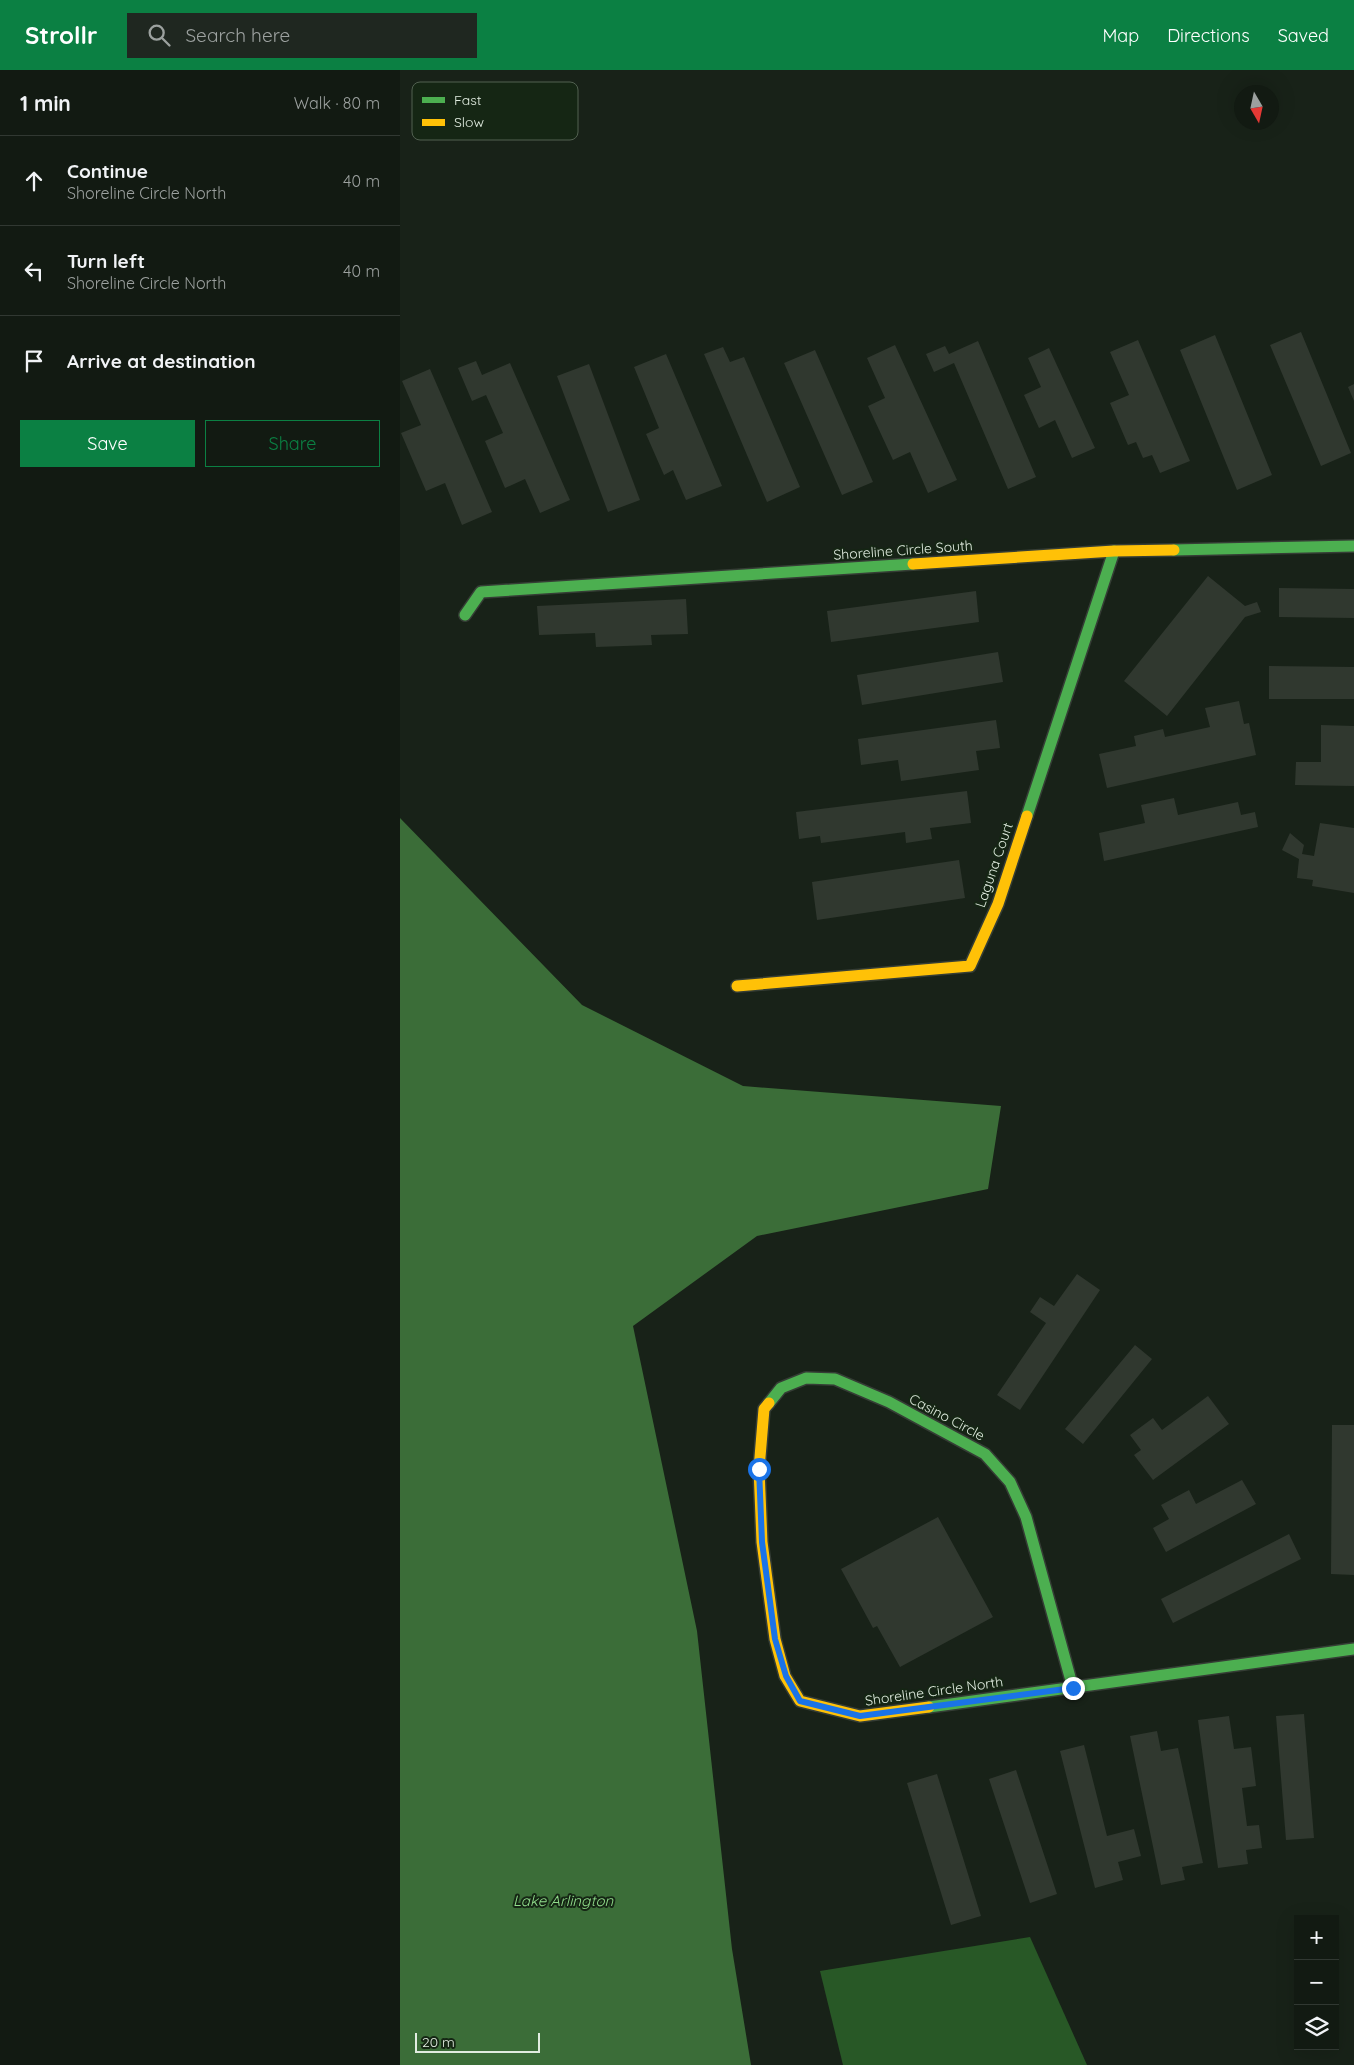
<!DOCTYPE html>
<meta charset="utf-8">
<style>
:root{--surface:#121a12;--page:#1f2720;--text:#f1f3f6;--muted:#9ca19f;--line:#313832;--accent:#0b8043}
body{margin:0;font-family:Quicksand,sans-serif;background:var(--page);color:var(--text)}
.controls{position:absolute;right:15px;bottom:15px;display:grid;overflow:hidden;border-radius:0px;box-shadow:0 5px 20px #0002}
.controls button{width:45px;height:45px;display:grid;place-items:center;padding:0;border:0;border-bottom:1px solid var(--line);background:var(--surface);color:var(--text);font:25px sans-serif}
.compass{position:absolute;left:834px;top:15px;width:45px;height:45px;border-radius:50%;background:var(--surface);box-shadow:0 5px 20px #0002;rotate:171deg}
.scale{position:absolute;left:15px;bottom:12px;width:125px;box-sizing:border-box;padding-left:5px;border:2px solid #e1ece0;border-top:0;font-size:14px;line-height:18px;white-space:nowrap;color:#e1ece0;-webkit-text-stroke:4px #152614;paint-order:stroke}
.stop{position:absolute;width:15px;height:15px;margin:-11px;border:4px solid #1a73e8;border-radius:50%;background:#fff}
.stop.end{background:#1a73e8;border-color:#fff;box-shadow:0 1px 5px #0008}
.list{margin:0;padding:0;list-style:none}
h2{display:flex;justify-content:space-between;align-items:center;height:65px;margin:0;padding:0 20px;font-size:21px}
h2 small{font-size:16px;font-weight:400;color:var(--muted)}
.list li{display:grid;grid-template-columns:32px 1fr auto;gap:15px;align-items:center;box-sizing:border-box;height:90px;padding:0 20px;border-top:1px solid var(--line)}
.list b{display:block;font-size:19px;white-space:nowrap}
.list p{margin:0;font-size:16px;white-space:nowrap;color:var(--muted)}
.list em{font-size:16px;font-style:normal;color:var(--muted)}
.actions{display:flex;gap:10px;padding:15px 20px}
.actions a{flex:1;padding:11px 0;border:1px solid var(--accent);border-radius:0px;text-align:center;font-size:18px;color:var(--accent)}
.actions .main{background:var(--accent);color:#fff}
.icon{flex:none;width:28px;height:28px;fill:none;stroke:currentColor;stroke-width:2;stroke-linecap:round;stroke-linejoin:round}
.map{position:relative;flex:none;width:954px;height:1995px;overflow:hidden}
header{display:flex;align-items:center;gap:30px;box-sizing:border-box;height:70px;padding:0 25px;background:var(--accent);color:#fff}
header strong{font-size:24px}
nav{display:flex;gap:28px;margin-inline-start:auto;font-size:18px}
.search{width:350px;height:45px;background:var(--page);display:flex;align-items:center;gap:12px;box-sizing:border-box;padding:0 18px;border-radius:0px;color:var(--muted);font-size:19px}
main{display:flex}
aside{flex:1;background:var(--surface)}
.map>svg:first-child{display:block}
.forest{fill:#285826}
.water{fill:#3b6d38}
.building{fill:#30382f}
.lines{fill:none;stroke-linecap:round;stroke-linejoin:round}
.fast-casing{stroke:#353d35;stroke-width:14}
.slow-casing{stroke:#353d35;stroke-width:14}
.fast{stroke:#4caf50;stroke-width:11}
.slow{stroke:#ffc107;stroke-width:11}
.route{stroke:#1a73e8;stroke-width:6}
.labels{text-anchor:middle;stroke-width:4;stroke-linejoin:round;paint-order:stroke}
.street-label{font-size:14px;fill:#e1ece0;stroke:#152614}
.water-label{font-size:15px;font-style:italic;fill:#91de8c;stroke:#152614}
.key{fill:#152614;stroke:#526151;stroke-width:1}
.key-label{font-size:14px;fill:#e1ece0}
</style>
<header>
<strong>Strollr</strong>
<div class="search"><svg class="icon" aria-label="search" viewBox="0 0 24 24"><circle cx="10" cy="10" r="6"/><path d="M15 15l6 6"/></svg>Search here</div>
<nav><a>Map</a><a>Directions</a><a>Saved</a></nav>
</header>
<main>
<aside>
<h2>1 min<small>Walk · 80 m</small></h2>
<ul class="list">
<li><svg class="icon" aria-label="ahead" viewBox="0 0 24 24"><path d="M12 20V5M6 11l6-6 6 6"/></svg><div><b>Continue</b><p>Shoreline Circle North</p></div><em>40 m</em></li>
<li><svg class="icon" aria-label="left" viewBox="0 0 24 24"><path d="M17 20v-9H6M10 6l-5 5 5 5"/></svg><div><b>Turn left</b><p>Shoreline Circle North</p></div><em>40 m</em></li>
<li><svg class="icon" aria-label="arrive" viewBox="0 0 24 24"><path d="M6 21V4h12l-3 4 3 4H6"/></svg><div><b>Arrive at destination</b></div></li>
</ul>
<div class="actions"><a class="main">Save</a><a>Share</a></div>
</aside>
<div class="map">
<svg width="954" height="1995" viewBox="0 0 954 1995">
<rect width="100%" height="100%" fill="#182218"/>
<!-- forest -->
<path class="forest" d="M630,1867L687,1995H443L420,1901Z"/>
<!-- water -->
<path class="water" d="M0,748L182,935L343,1016L601,1036L588,1119L357,1166L233,1256L297,1561L332,1879L351,1995H0Z"/>
<!-- building -->
<path class="building" d="M901,262L951,383L921,396L870,275Z
M815,265L872,405L837,420L780,280Z
M738,270L790,391L760,403L752,385L743,388L736,372L728,375L710,333L729,325L710,282Z
M578,271L636,407L608,419L554,293L534,302L526,284L545,276L549,284Z
M495,275L557,410L528,423L510,382L493,390L468,336L485,328L467,288Z
M323,277L330,292L344,287L400,417L367,432L304,284Z
M649,278L695,378L672,388L655,350L639,358L624,325L641,317L628,288Z
M415,280L473,412L442,425L384,293Z
M266,284L322,416L286,430L273,400L264,405L246,364L259,358L234,297Z
M76,291L82,305L110,293L170,430L140,443L125,409L105,418L85,371L103,363L86,325L72,331L58,298Z
M189,294L240,430L208,442L157,306Z
M30,299L92,442L62,455L45,413L26,421L1,363L21,355L2,311Z
M954,314V331L948,317Z
M808,506L845,536L857,532L861,542L845,547L767,646L724,611Z
M879,518L954,519V548L879,547Z
M576,521L579,552L431,572L427,541Z
M286,529L288,564L251,565L252,575L196,577L195,563L139,565L137,536Z
M598,582L603,612L462,635L457,605Z
M869,596L954,597V629H869Z
M839,631L844,654L849,653L856,685L707,718L699,684L736,676L734,666L763,659L765,667L810,657L805,638Z
M596,650L600,678L576,681L579,700L501,711L498,690L461,695L458,669Z
M921,655L954,656V716L895,715L896,692H921Z
M567,721L571,753L530,758L532,769L506,773L505,762L421,773L420,766L399,769L396,742Z
M774,728L778,745L838,732L841,745L855,742L858,757L704,791L699,763L745,753L741,735Z
M920,753L954,758V823L912,816L913,810L897,808L899,789L882,780L890,763L904,775L902,784L914,786Z
M559,790L565,828L417,850L412,812Z
M677,1204L700,1220L620,1340L597,1325L646,1253L630,1242L640,1227L654,1236Z
M735,1275L752,1289L683,1374L665,1359Z
M808,1326L829,1354L753,1410L734,1385L741,1380L730,1365L753,1348L762,1360Z
M932,1355H954V1505L931,1504Z
M842,1410L856,1434L766,1482L753,1458L769,1449L761,1435L789,1420L796,1434Z
M538,1447L593,1547L500,1597L477,1556L473,1558L441,1499Z
M889,1464L901,1489L773,1553L761,1529Z
M904,1644L914,1768L886,1770L876,1646Z
M829,1646L834,1679L851,1677L856,1716L842,1718L847,1756L859,1755L862,1778L846,1780L848,1794L818,1798L798,1650Z
M757,1661L761,1681L778,1678L803,1793L782,1797L785,1810L761,1815L730,1666Z
M684,1675L707,1766L734,1759L741,1786L718,1792L723,1810L695,1818L660,1681Z
M616,1700L657,1824L630,1833L589,1709Z
M537,1704L581,1846L551,1855L507,1713Z"/>
<g class="lines">
<defs>
<path id="fast" d="M774,480L954,476
M65,545L81,522L513,494
M627,746L714,481
M369,1333L381,1318L406,1308L435,1309L489,1332L585,1384L610,1412L626,1447L673,1618
M529,1637L954,1579"/>
<path id="slow" d="M513,494L714,481L774,480
M337,916L570,896L598,834L627,746
M369,1333L364,1339L359,1399L362,1472L375,1569L385,1606L400,1631L460,1646L529,1637"/>
</defs>
<!-- fast casing -->
<use href="#fast" class="fast-casing"/>
<!-- slow casing -->
<use href="#slow" class="slow-casing"/>
<!-- fast -->
<use href="#fast" class="fast"/>
<!-- slow -->
<use href="#slow" class="slow"/>
</g>
<g class="lines">
<!-- route -->
<path class="route" d="M359,1399L362,1472L375,1569L386,1606L400,1631L460,1646L673,1618"/>
</g>
<g class="labels">
<!-- street labels -->
<g class="street-label">
<text transform="translate(503 480) rotate(-4)" y="5">Shoreline Circle South</text>
<text transform="translate(594 795) rotate(-71)" y="5">Laguna Court</text>
<text transform="translate(547 1347) rotate(28)" y="5">Casino Circle</text>
<text transform="translate(534 1621) rotate(-8)" y="5">Shoreline Circle North</text>
</g>
<!-- water labels -->
<g class="water-label">
<text x="163" y="1836">Lake Arlington</text>
</g>
</g>
<!-- legend -->
<rect x="12" y="12" width="166" height="58" rx="8" class="key"/>
<rect x="22" y="27" width="23" height="6" fill="#4caf50"/>
<rect x="22" y="49" width="23" height="7" fill="#ffc107"/>
<g class="key-label">
<text x="54" y="35">Fast</text>
<text x="54" y="57">Slow</text>
</g>
</svg>
<div class="controls">
<button>+</button>
<button>−</button>
<button><svg class="icon" aria-label="layers" viewBox="0 0 24 24"><path d="M12 4l9 5-9 5-9-5zM3 14l9 5 9-5"/></svg></button>
</div>
<svg class="compass" viewBox="-18 -18 36 36"><path d="M0-13l5 13h-10z" fill="#e53935"/><path d="M0 13l5-13h-10z" fill="#9ca19f"/></svg>
<div class="scale">20 m</div>
<div class="stop" style="left:359px;top:1399px"></div>
<div class="stop end" style="left:673px;top:1618px"></div>
</div>
</main>
